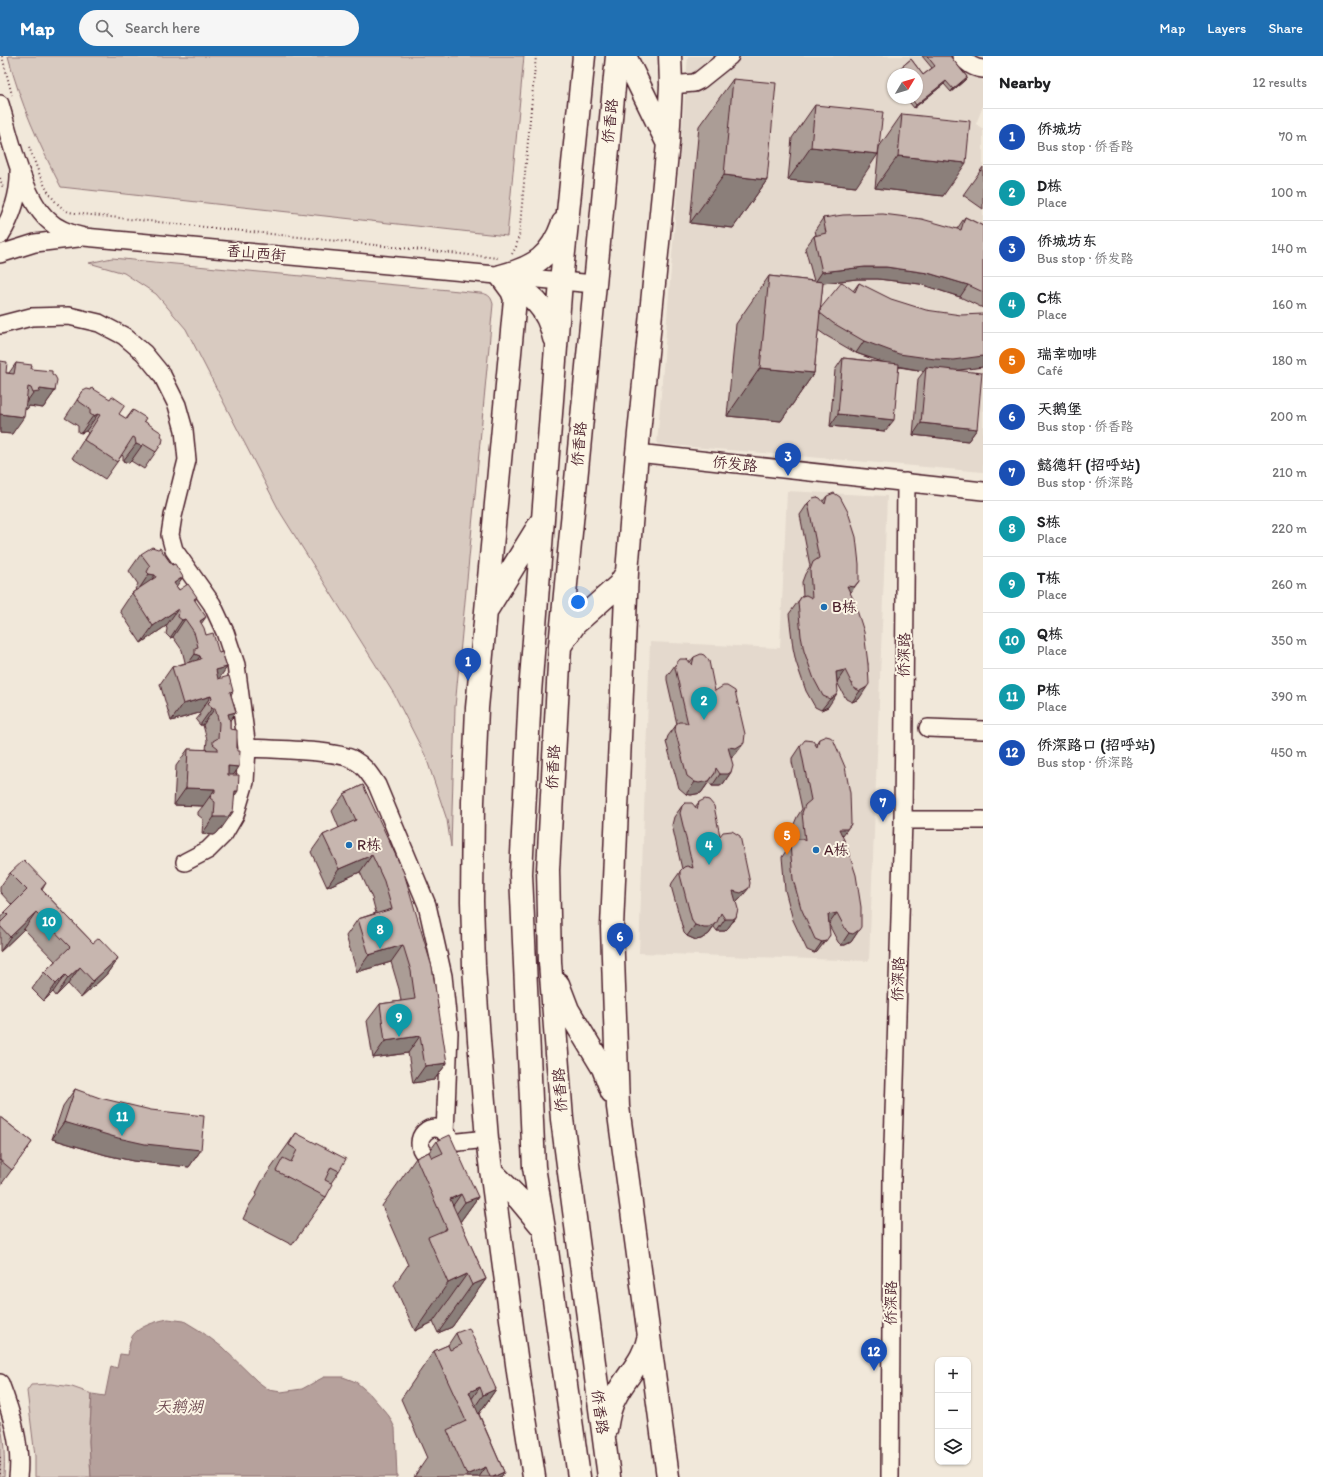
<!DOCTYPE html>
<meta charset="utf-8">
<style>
:root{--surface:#fff;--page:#f6f6f6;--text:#202124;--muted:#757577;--line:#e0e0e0;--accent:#1f6fb2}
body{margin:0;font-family:Itim,"LXGW WenKai TC",sans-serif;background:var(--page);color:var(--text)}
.controls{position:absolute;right:12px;bottom:12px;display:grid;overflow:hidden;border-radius:8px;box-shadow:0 1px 3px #0004}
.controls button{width:36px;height:36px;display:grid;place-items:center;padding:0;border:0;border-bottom:1px solid var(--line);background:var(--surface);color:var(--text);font:20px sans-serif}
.compass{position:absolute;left:887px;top:12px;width:36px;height:36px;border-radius:50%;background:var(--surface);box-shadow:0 1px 3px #0004;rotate:52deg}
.you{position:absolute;left:578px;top:546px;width:14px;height:14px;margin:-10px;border:3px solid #fff;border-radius:50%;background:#1a73e8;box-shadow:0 0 0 6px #1a73e833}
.badge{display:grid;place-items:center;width:26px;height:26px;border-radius:50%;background:var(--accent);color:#fff;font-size:13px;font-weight:700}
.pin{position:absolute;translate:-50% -33px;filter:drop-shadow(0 1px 2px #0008)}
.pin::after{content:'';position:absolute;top:21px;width:14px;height:12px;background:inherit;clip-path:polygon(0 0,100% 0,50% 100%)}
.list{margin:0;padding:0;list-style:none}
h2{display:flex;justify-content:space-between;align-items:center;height:52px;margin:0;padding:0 16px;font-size:17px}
h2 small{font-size:13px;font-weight:400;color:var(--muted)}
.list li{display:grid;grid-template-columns:26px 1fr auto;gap:12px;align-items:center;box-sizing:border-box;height:56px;padding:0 16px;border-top:1px solid var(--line)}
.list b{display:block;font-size:15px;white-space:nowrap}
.list p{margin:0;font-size:13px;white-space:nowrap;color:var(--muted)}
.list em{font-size:13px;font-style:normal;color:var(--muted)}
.icon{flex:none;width:22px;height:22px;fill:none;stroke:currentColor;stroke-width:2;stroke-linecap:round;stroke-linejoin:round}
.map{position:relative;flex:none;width:983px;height:1421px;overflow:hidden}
header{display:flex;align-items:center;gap:24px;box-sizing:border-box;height:56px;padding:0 20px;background:var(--accent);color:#fff}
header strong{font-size:19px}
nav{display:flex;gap:22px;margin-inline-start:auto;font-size:14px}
.search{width:280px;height:36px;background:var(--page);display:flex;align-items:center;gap:10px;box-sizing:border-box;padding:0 14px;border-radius:22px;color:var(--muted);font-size:15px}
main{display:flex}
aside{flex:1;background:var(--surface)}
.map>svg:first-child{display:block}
.built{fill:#e4d9cd;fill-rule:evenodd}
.green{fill:#d8cac0;stroke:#917476}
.water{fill:#b6a19c;stroke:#8b6d6f}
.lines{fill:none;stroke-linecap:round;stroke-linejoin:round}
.minor-casing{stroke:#4a1f2b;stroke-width:20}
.major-casing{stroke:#4a1f2b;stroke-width:25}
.path{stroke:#4a1f2b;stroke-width:2;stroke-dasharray:1 3;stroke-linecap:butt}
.minor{stroke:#fcf5e5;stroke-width:17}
.major{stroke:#fcf5e5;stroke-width:22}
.wall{fill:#ab9d96;stroke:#4a1f2b}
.shaded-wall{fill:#8b7f7a;stroke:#4a1f2b}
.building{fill:#c7b6af;stroke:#4a1f2b}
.poi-dot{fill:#1f6fb2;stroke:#fcf5e5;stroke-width:1.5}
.labels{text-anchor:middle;stroke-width:4;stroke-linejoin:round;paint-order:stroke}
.street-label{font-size:15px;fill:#4a1f2b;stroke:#fcf5e5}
.poi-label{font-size:15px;fill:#4a1f2b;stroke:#fcf5e5;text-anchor:start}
.water-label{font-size:16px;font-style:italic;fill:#704c53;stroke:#fcf5e5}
</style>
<header>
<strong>Map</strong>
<div class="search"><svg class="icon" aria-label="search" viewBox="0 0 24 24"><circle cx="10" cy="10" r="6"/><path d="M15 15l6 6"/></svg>Search here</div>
<nav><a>Map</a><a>Layers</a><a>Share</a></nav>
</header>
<main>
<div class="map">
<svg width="983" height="1421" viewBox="0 0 983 1421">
<rect width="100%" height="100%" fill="#f1e8da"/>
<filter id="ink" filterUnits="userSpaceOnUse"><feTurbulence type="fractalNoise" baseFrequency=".025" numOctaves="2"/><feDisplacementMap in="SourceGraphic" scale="8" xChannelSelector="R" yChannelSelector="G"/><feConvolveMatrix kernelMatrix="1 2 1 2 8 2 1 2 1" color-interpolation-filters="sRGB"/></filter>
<g filter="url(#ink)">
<!-- built -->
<path class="built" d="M688,0H969L983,18V50L976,68L983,73V416L657,388ZM893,18H917V42H893Z
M787,435L887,440L869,905L639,897L650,586L780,592Z"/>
<!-- green -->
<path class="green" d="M8,0H524L507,180L61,131C39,88 20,47 8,0Z
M112,202L480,237C488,238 491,240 493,248L455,651L451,791L447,764L426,701L394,638L280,456L186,273L156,238L124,217L89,207Z
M51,1328L72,1331L92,1338L89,1385L91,1421H35V1400L27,1335L31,1329Z
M0,1365C4,1384 5,1401 4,1421H0Z"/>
<!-- water -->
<path class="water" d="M168,1263L184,1265L202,1276L222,1291L257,1325L269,1334L281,1336L302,1333L324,1321H343L356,1326L370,1338L389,1360L395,1372L397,1421H91L89,1385L92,1338L105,1340L111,1310L117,1312L120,1298L128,1299C129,1294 129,1288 131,1283C135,1271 157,1265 168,1263Z"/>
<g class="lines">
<defs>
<path id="minor" d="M961,0C968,8 973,12 983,13
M671,29L694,27L700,24L730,0
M0,48C10,81 23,142 48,164C58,174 71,178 84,181L594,228
M0,180C12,161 20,137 19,115
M0,198L35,187L78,182
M0,269L31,261L69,260L99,267L124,280L144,297L162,319L177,349L184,374L187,404L173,460L170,479L174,494L212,548L225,576L236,609L247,692L245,726L235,759L224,778L208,794L185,806
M637,397L983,435
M928,672L983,674
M247,692C269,693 338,694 354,704C365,710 370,719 377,729L427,849L443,920L449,977L445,1077
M903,764H983
M420 1087a15 15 0 1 1 30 0a15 15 0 1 1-30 0Z
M449,1087L487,1083
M0,1327C11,1356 22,1389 18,1421
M890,1421L892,1122L903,764L906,426"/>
<path id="major" d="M625,0L667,86
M501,220L512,235L515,243L477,652L473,746L472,845L474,910L479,984L487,1083L519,1323L534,1421
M501,220C535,211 551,201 563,167
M504,222C530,238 547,249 554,282
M488,552L541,466
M560,590L575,568L619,529L627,516
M558,928L568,954L603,1012L612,1036
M491,1115L519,1143L544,1173
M606,1374C608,1361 610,1349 617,1338C628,1318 645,1303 649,1279
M579,1421L544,1173L534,1111L521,818L530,637L543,463L561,225L584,0
M609,1421L562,1063L550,906L548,814L560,590L617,0
M668,1421L618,1051L612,871L627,516L637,397L668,87L671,29L670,0"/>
</defs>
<!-- minor casing -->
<use href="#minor" class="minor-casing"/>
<!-- major casing -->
<use href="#major" class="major-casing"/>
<!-- path -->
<path class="path" d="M2,0L12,39
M29,91C38,113 45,142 67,155C71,157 77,157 82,158L498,202
M0,122L3,132
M512,198L516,191L519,180L536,0
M0,1401V1421"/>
<!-- minor -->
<use href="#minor" class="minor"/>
<!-- major -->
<use href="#major" class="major"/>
</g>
<!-- wall -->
<path class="wall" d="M922,0H950L967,21L965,24L951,36L944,28L914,52L906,42H917V18H893V25L890,22L892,19L911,3L923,19L932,12Z
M733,23L767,124L733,172L690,167L699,70Z
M815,49L856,131L788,124L792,82Z
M902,58L943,140L875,132L879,91Z
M983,111V153L963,139Z
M965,161L983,170V252L960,241L920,228L878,223H857L823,227L820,253L853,235L859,227L981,311L956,314L977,373L968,385L913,379L918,323L924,315L899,311L885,375L830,370L835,314L843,302L881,306L856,297L825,279L818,274L814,317L781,365L727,360L736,268L769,220L814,225L805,192L814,180L816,179L815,174L823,162L957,173Z
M0,305L6,317H9L16,307L31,313L52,318L55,335L43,352L29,350L27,353H25L12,378L0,377Z
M83,335L126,363L133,354L144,365L161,379L162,387L144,413L131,405L129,407L123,405V400L122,399L105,423L72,402L88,377L86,375L81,377L78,376V370L65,362Z
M827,440L850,537L868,608L859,643L852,646L846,643L837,626L828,651L821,654L815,651L806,635L796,606L793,592L789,558L802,540H803L802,526L805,518L810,510L800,459L808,447L823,445Z
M141,498L177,531L179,534L197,541L195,544L201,568L206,579L219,597L227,611L219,622L233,635L231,639L236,656L230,664V673L233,719L234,741L221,773H220L217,777L214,779L202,778L203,763L198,759V756L203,750L174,749L176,710L188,693L206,694L207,684L203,669H200L196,664L200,659L199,657L171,665L160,628L172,611L185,607V606L182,594L173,581L170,582L166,578L167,573L166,570L141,587L120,555L132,537L136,534L135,533L138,528L129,515Z
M694,601L715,635L735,699L731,702V716L723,728L720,730H712L709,726L701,737L691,739L686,738L679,732L666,686L668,680L677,668L667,624V620L675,609L690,606Z
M819,683L842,780L859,874L851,886L845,889H841L838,886L829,869L817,896L814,897L807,894L793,864L785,834L782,801L794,783H795L794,768L797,761L802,753L792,706V702L800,690L816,688Z
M363,729L447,1007L434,1024L413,1027L408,997L373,1002L367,965L380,948L401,945L399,933L391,906L357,916L346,880L358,863L376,857L372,842L360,816L327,831L311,796L323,779L339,772L332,755L344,738Z
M699,746L720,780L740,843L736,847V861L728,872L725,875H717L714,871L709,878L701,883L696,884L687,880L684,877L671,830L672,827L682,813L672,769L674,761L682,750L695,751Z
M10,817L46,827L42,834L93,887L118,902L106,919L81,942L68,928L56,940L53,936L44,945L32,933L44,916L55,905L24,873L0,896V862L5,856L12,849L0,836V831Z
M75,1033L201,1094L189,1111L133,1105L106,1099L52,1083L63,1050Z
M0,1061L32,1086L0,1130Z
M296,1077L339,1115L331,1127L326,1141L292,1189L243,1163L249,1150L257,1138L256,1137L262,1125Z
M437,1085L478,1141L460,1166L486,1223L452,1271L438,1277L433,1266L415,1275L394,1229L408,1209L382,1150L416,1102L429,1096Z
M456,1277L496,1333L479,1358L504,1416L501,1421H414L427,1402L401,1343L434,1295L448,1289Z"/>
<!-- shaded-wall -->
<path class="shaded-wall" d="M967,21L965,24L951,36L953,33Z
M946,25L944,28L914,52L916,49Z
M811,91L878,98L856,131L788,124Z
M898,100L966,107L943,140L875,132Z
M724,119L767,124L733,172L690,167Z
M865,211H886L928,217L968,229L960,241L920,228L878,223H857L814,228L822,216Z
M864,285L983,300V311L945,316L926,311L924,315L891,309L856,297Z
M760,312L814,317L781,365L727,360Z
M40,333L55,335L43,352L29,350L27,353L21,354L33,337Z
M0,358L24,361L12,378L0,377Z
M98,358L86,375L81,377L93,360Z
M838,358L894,364L885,375L830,370Z
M921,367L977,373L968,385L913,379Z
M136,388H143L131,405L129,407L123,405Z
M149,518L155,519L143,536H137Z
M183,521L171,538L174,527Z
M859,525L851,536L846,542L847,530Z
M178,553L166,570L141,587L153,570Z
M206,561L194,578L200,565Z
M185,563L173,581L170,582L182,564Z
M195,598L200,600L188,618L183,615Z
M227,611L215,629L216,614Z
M845,614L837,626L836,616Z
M867,631L859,643L852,646L860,635Z
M836,639L828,651L821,654L830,643Z
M211,640L199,657L171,665L183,648Z
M212,652H215L203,669H200Z
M236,656L224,673L228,658Z
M744,687L735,699L728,704V691Z
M228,710L239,711L227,728Z
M731,716L723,728L720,730H712L720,718Z
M715,717L701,737L691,739L686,738L695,726Z
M186,732L215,733L203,750L174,749Z
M235,735H238L226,753Z
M231,756H233L221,773H220L217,777L214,779L202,778L214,761Z
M851,768L843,779L838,785L839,773Z
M372,799L360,816L327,831L339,813Z
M749,832L740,843L733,849V835Z
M36,856L24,873L0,896L10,881Z
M837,857L829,868L828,859Z
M736,861L728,872L725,875H717L725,863Z
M717,866L709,878L701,883L696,884L687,880L695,869Z
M859,874L851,886L845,889H841L849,877Z
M830,879L817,896L814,897L822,886Z
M403,889L391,906L357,916L369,899Z
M118,902L106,919L81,942L93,925Z
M80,911L68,928L56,940L68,922Z
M65,919L53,936L44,945L56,928Z
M420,980L408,997L373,1002L385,985Z
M447,1007L434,1024L413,1027L425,1010Z
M64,1066L201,1094L189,1111L133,1105L106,1099L52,1083Z
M461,1138L443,1164L450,1143Z
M478,1141L444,1188L446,1172L465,1146Z
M467,1218L433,1266L415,1275L448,1227Z
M486,1223L452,1271L438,1277L472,1229Z
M480,1331L462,1357L469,1336Z
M496,1333L463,1381L465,1365L483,1339Z
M486,1411L479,1421H466L467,1419Z
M504,1416L501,1421H493Z"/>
<!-- building -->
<path class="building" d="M927,0H950L967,21L953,33L946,25L916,49L911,42H917V18H893V20L892,19L911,3L923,19L935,10Z
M733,23L776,27L767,124L724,119Z
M815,49L883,56L878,98L811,91Z
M902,58L970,65L966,107L898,100Z
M883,158L922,163L961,174L965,161L983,170V236L968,229L928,217L886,211H865L822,216L814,180L826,177L823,162L843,159Z
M769,220L823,226L814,317L760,312Z
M842,226L855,236L859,227L891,243L926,254L961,259L983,258V300L953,304L935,303L899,298L864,285L833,267L820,257V253Z
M843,302L899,308L894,364L838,358Z
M0,305L7,306L6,317L14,318L16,307L32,309L31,313L52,315V318L55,320L57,324L55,335L40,333L39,336L33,337L31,332L28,331L24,361L0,358Z
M926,311L982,317L977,373L921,367Z
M92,332L110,343L112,340L125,349L119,358L127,363L133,354L146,362L144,365L162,377L161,379L163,383L162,387L156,396L143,388L141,390L136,388L135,382L133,381L117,406L84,384L100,359L98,358L93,360L90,358V353L77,344L83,335L87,333L91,334Z
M834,437L840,441L848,456L856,481L859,508V525L854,531L847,530L854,545L864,576L868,608L869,628L867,631L860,635L854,632L845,614L836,616L838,636L836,639L830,643L823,640L814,623L804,595L801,580L798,546L802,540L806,539L812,542L810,514L813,506L819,502L808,447L813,442L817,441L820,442L825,448L827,440Z
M152,491L158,493L160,492L172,509L175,508L183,521L174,527L179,534L188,528L197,541L194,543L206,561L200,565L204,572L206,579L213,577L219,597L222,596L227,611L216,614L218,623L229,620L233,635L230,636L236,656L228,658L230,665V673L237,674V695H240L239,711L228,710V719H239L238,735H235L233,756H231L229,760L226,761H214L215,746L210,742L211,739L215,736V733L186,732L188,693L218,694V692L213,688V685L218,682L219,667L215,652H212L208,647L212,643L211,640L183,648L172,611L201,603L200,600L195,598V592L198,591L194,576L185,563L182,564L178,561L179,555L178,553L153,570L132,537L156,521L155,519L149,518L147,516L150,510L141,498Z
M701,598L704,599L709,605L715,635L723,630H727L735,635L745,678L744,687L736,692L728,691L733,709L731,716L728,718H720L716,712L715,717L709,725L699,727L695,726L687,720L675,674L676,668L679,666H685L688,668L675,612V609L680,603H687L692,609L694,601Z
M826,680L830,681L833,683L845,711L850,737L851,768L847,773H839L846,788L856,819L861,851V871L859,874L853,878L849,877L846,874L837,857L828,859L830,879L826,885L822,886L815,883L801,852L793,823L790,789L794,783H802L805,785L802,757L805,749L811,744L801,694L800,690L805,684L813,685L817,691L819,683Z
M363,729L404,817L432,911L447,1007L425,1010L420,980L385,985L380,948L415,943L411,915L403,889L369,899L358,863L392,853L384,825L372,799L339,813L323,779L356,764L344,738Z
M705,743L709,744L714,750L720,780L723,776L732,775L740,780L750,827L749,832L741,837L733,835L738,853L736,861L733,863H725L721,857L717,866L709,872H704L695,869L692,865L680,819V815L684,811L687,810L693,812L680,757L682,750L685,747H692L697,753L699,746Z
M24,804L46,827L41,833L93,887L99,882L118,902L93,925L80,911L68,922L65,919L56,928L44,916L70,891L36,856L10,881L0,870V867L8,859L5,856L27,834L10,817Z
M75,1033L100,1042L151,1054L204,1060L201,1094L145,1088L118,1082L64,1066Z
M0,1061L32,1086L12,1114L0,1104Z
M296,1077L346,1103L339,1115L331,1111L325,1124L333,1128L326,1141L276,1115L283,1102L291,1106L297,1094L289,1089Z
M450,1079L478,1141L465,1146L461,1138L450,1143L486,1223L472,1229L467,1218L448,1227L428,1181L447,1173L416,1102L429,1096L432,1102L443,1097L437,1085Z
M469,1272L496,1333L483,1339L480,1331L469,1336L504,1416L493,1421H490L486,1411L467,1419L447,1374L466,1365L434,1295L448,1289L450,1294L461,1289L456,1277Z"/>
</g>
<!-- markers -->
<g class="poi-dot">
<circle cx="824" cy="551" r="4"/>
<circle cx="349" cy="789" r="4"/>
<circle cx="816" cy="794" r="4"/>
</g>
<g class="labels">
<!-- street labels -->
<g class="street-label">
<text transform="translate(610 65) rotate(-84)" y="5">侨香路</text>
<text transform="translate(256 197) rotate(5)" y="5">香山西街</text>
<text transform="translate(579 388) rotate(-85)" y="5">侨香路</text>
<text transform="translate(735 408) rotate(6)" y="5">侨发路</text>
<text transform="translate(904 599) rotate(-89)" y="5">侨深路</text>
<text transform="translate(553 711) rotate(-87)" y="5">侨香路</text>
<text transform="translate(898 923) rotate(-88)" y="5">侨深路</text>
<text transform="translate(560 1034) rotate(-94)" y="5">侨香路</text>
<text transform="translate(891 1247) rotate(-90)" y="5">侨深路</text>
<text transform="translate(600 1356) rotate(83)" y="5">侨香路</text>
</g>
<!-- poi labels -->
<g class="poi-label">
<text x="832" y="556">B栋</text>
<text x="357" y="794">R栋</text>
<text x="824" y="799">A栋</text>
</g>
<!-- water labels -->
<g class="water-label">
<text x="179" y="1356">天鹅湖</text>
</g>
</g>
</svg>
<div class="controls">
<button>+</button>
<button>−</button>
<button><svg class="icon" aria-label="layers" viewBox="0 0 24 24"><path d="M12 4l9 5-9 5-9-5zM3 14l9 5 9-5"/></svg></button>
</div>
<svg class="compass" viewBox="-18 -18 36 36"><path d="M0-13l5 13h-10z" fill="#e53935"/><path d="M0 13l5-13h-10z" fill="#757577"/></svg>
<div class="you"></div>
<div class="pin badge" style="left:468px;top:625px;background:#1a4fb4">1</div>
<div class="pin badge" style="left:704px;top:664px;background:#0f9aa8">2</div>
<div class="pin badge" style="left:788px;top:420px;background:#1a4fb4">3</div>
<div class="pin badge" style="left:709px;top:809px;background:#0f9aa8">4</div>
<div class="pin badge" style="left:787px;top:799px;background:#e8710a">5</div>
<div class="pin badge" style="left:620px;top:900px;background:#1a4fb4">6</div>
<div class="pin badge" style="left:883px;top:766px;background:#1a4fb4">7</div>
<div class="pin badge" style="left:380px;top:893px;background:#0f9aa8">8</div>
<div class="pin badge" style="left:399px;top:981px;background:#0f9aa8">9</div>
<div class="pin badge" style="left:49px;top:885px;background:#0f9aa8">10</div>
<div class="pin badge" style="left:122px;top:1080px;background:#0f9aa8">11</div>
<div class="pin badge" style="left:874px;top:1315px;background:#1a4fb4">12</div>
</div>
<aside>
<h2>Nearby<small>12 results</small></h2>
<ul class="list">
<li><span class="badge" style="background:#1a4fb4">1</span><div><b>侨城坊</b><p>Bus stop · 侨香路</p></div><em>70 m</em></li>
<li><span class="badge" style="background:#0f9aa8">2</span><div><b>D栋</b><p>Place</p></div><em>100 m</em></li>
<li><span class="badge" style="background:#1a4fb4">3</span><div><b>侨城坊东</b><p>Bus stop · 侨发路</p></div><em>140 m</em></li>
<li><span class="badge" style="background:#0f9aa8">4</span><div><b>C栋</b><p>Place</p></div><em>160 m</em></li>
<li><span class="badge" style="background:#e8710a">5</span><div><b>瑞幸咖啡</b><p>Café</p></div><em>180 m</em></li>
<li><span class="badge" style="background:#1a4fb4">6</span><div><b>天鹅堡</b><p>Bus stop · 侨香路</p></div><em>200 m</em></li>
<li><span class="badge" style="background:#1a4fb4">7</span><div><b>懿德轩 (招呼站)</b><p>Bus stop · 侨深路</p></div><em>210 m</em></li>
<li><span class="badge" style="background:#0f9aa8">8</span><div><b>S栋</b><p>Place</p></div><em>220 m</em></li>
<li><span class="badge" style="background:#0f9aa8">9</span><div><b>T栋</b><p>Place</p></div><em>260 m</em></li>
<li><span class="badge" style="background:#0f9aa8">10</span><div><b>Q栋</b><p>Place</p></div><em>350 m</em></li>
<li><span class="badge" style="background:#0f9aa8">11</span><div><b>P栋</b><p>Place</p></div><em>390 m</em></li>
<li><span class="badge" style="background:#1a4fb4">12</span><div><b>侨深路口 (招呼站)</b><p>Bus stop · 侨深路</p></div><em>450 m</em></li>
</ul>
</aside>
</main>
